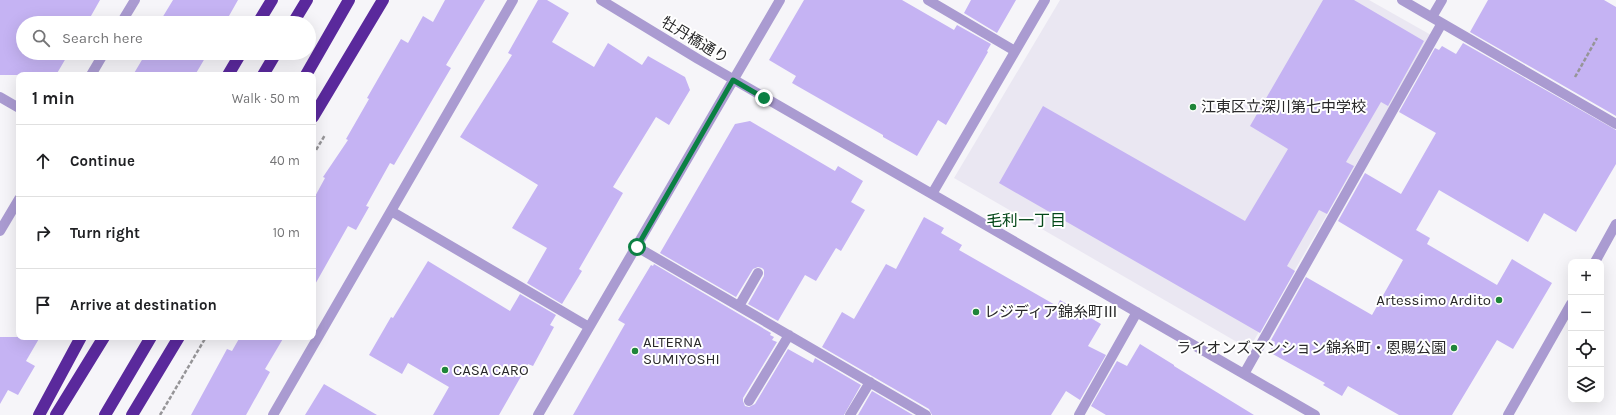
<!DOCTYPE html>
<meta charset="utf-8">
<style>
:root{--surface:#fff;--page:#f6f6f6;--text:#202124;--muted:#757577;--line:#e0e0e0}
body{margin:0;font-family:Karla,"Noto Sans JP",sans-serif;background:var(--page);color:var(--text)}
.controls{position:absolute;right:12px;bottom:12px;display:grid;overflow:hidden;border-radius:8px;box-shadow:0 4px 16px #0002}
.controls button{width:36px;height:36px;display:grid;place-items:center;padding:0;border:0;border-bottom:1px solid var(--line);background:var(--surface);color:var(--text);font:20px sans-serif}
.stop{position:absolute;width:12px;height:12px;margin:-9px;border:3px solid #0b8043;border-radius:50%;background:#fff}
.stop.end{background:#0b8043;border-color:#fff;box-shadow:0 1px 4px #0008}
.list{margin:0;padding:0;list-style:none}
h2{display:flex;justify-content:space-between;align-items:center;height:52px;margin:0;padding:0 16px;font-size:17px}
h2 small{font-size:13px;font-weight:400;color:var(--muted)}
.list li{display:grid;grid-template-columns:26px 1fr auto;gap:12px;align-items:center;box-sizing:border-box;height:72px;padding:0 16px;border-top:1px solid var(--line)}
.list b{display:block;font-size:15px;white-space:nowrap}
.list em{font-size:13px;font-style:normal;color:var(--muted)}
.icon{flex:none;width:22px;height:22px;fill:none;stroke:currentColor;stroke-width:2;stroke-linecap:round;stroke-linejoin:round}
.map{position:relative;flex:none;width:1616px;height:415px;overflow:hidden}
.search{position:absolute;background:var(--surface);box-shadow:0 4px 16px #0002;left:16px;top:16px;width:300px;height:44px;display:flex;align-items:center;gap:10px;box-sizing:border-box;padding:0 14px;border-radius:22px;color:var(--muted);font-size:15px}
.panel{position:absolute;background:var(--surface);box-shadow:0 4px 16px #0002;left:16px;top:72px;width:300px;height:268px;border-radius:8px}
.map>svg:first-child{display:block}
.built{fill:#eae7f2}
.building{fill:#c5b3f3}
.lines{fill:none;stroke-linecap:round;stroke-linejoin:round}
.path{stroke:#969598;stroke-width:2.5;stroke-dasharray:4 2;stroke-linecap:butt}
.minor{stroke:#aa9bd1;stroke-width:10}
.highway{stroke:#5a299c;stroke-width:12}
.route{stroke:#0b8043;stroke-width:5}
.poi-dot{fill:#1f8539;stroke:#fff;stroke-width:1.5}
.labels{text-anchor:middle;stroke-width:4;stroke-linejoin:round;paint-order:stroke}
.street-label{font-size:15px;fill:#29292a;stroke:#fff}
.poi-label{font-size:15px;fill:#29292a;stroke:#fff;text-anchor:start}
.neighbourhood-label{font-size:16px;fill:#044819;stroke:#fff}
</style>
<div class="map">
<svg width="1616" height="415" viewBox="0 0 1616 415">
<rect width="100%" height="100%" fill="#f6f5f9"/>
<!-- built -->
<path class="built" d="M1060,0H1369L1431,35L1249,349L954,178Z"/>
<!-- building -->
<path class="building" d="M0,0H100L87,23H23V53H69L56,75H0Z
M173,0H238L225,23H159Z
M445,0H485L446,65L451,68L394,165L390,163L366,206L369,207L356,230L348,226L313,288V200L325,178L323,177L348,140L346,139L369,99L367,98L401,39L408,43L423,16L433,22Z
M538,0H547L569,13L552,42L594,67L608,43L642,65L648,56L685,77L690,90L669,125L656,117L613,187L623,193L579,269L582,271L562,304L527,283L547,248L512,228L538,185L460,137L512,55L508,53Z
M804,0H902L954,30L957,25L991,44L987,51L988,52L946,125L938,120L917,156L883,137V135L792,83L796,76L769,60Z
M971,0H1016L997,33L964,13Z
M1323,0H1354L1424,41L1388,106L1381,102L1346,162L1354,166L1327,214L1319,210L1287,266L1295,271L1260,333L999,183L1043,106L1245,221L1288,149L1250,126Z
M1488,0H1604L1616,7V116L1470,32Z
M1463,43L1616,130V164L1576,232L1544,213L1528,242L1439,190L1416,230L1430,238L1427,244L1497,285L1512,259L1552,283L1513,349L1497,340L1452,415H1399L1348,386L1342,396L1323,385L1325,383L1269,352L1275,342L1271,340L1306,277L1372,315L1403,260L1338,221L1365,173L1401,194L1436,133L1399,112L1435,48L1439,50L1442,46L1456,54Z
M146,53H208L195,75H133Z
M750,121L835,171L838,166L863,181L851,202L865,210L841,251L836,248L816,281L805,275L778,321L748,304L764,276V270L762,268L758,267L753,269L736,297L660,253L735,124Z
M924,217L944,228L941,233L962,245L959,250L1057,306L1060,300L1101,324L1088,346L1106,355L1080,400L1066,391L1051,415H932L929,409L822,347L842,312L854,319L886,264L896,269Z
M428,261L510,311L520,294L556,315L550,325L554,327L533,366L528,364L499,415H433L449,387L408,363L402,374L369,355L391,317L393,318Z
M654,264L771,333L770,335L774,337L772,340L777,342L743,398V401L745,406L749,407L755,404L788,349L813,363L815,358L861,385L844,415H573L625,324L618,320L651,265L653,266Z
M0,337H40L26,361L35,366L18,395L8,390L0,404Z
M240,337H284L265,369L270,372L246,415H191L227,349L232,351Z
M1140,344L1174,365V366L1254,415H1106L1091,406L1117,361L1127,366Z
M324,384L377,415H305Z
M872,391L913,415H858Z"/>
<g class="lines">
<!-- path -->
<path class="path" d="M1575,77L1597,38
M313,155L325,135
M160,415L206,337"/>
<!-- minor -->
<path class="minor" d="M601,0L698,59L1315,415
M928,0L1015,51
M1402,0L1616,124
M1432,17L1442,0
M121,23L135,0
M91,75L104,53
M0,97L19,108
M932,194L1045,0
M391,211L589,327
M0,231L19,199
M637,247L926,415
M1595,262L1616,224
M739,306L758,273
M1244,374L1442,23
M749,401L789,335
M273,415L513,0
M538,415L780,0
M850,415L870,382
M1079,415L1137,312
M1508,415L1571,304"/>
<!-- highway -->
<path class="highway" d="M258,23L272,0
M293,23L307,0
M228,75L241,53
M263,75L276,53
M306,75L349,0
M313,117L383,0
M39,415L81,337
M56,415L104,337
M105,415L151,337
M132,415L179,337"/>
</g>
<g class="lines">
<!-- route -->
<path class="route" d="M637,247L733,80L764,98"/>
</g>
<!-- markers -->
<g class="poi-dot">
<circle cx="1193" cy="107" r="4"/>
<circle cx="1499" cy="300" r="4"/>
<circle cx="976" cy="312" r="4"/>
<circle cx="1454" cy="348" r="4"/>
<circle cx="635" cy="351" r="4"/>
<circle cx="445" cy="370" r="4"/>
</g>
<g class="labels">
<!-- street labels -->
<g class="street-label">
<text transform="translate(695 40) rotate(31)" y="5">牡丹橋通り</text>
</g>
<!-- poi labels -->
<g class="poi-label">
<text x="1201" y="112">江東区立深川第七中学校</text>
<text x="1491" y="305" text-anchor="end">Artessimo Ardito</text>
<text x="984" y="317">レジディア錦糸町Ⅲ</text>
<text x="643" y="347">ALTERNA<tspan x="643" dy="17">SUMIYOSHI</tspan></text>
<text x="1446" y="353" text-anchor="end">ライオンズマンション錦糸町・恩賜公園</text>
<text x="453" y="375">CASA CARO</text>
</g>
<!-- neighbourhood labels -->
<g class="neighbourhood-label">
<text x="1026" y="226">毛利一丁目</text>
</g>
</g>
</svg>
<div class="controls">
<button>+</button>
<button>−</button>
<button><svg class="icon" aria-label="locate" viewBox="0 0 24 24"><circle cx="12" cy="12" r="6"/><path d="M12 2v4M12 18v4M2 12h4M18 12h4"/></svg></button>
<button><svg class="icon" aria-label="layers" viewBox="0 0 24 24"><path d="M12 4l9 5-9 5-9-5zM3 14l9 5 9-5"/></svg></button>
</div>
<div class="stop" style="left:637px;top:247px"></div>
<div class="stop end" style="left:764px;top:98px"></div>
<div class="search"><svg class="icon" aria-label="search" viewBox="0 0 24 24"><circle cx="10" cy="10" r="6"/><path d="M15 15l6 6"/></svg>Search here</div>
<section class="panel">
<h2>1 min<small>Walk · 50 m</small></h2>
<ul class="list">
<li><svg class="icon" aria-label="ahead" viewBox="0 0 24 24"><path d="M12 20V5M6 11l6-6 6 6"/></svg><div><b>Continue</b></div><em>40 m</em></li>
<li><svg class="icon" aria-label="right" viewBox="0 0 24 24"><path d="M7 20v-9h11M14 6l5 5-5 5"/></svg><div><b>Turn right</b></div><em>10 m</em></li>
<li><svg class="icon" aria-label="arrive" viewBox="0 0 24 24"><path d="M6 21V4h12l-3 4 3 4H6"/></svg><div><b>Arrive at destination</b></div></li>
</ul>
</section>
</div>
